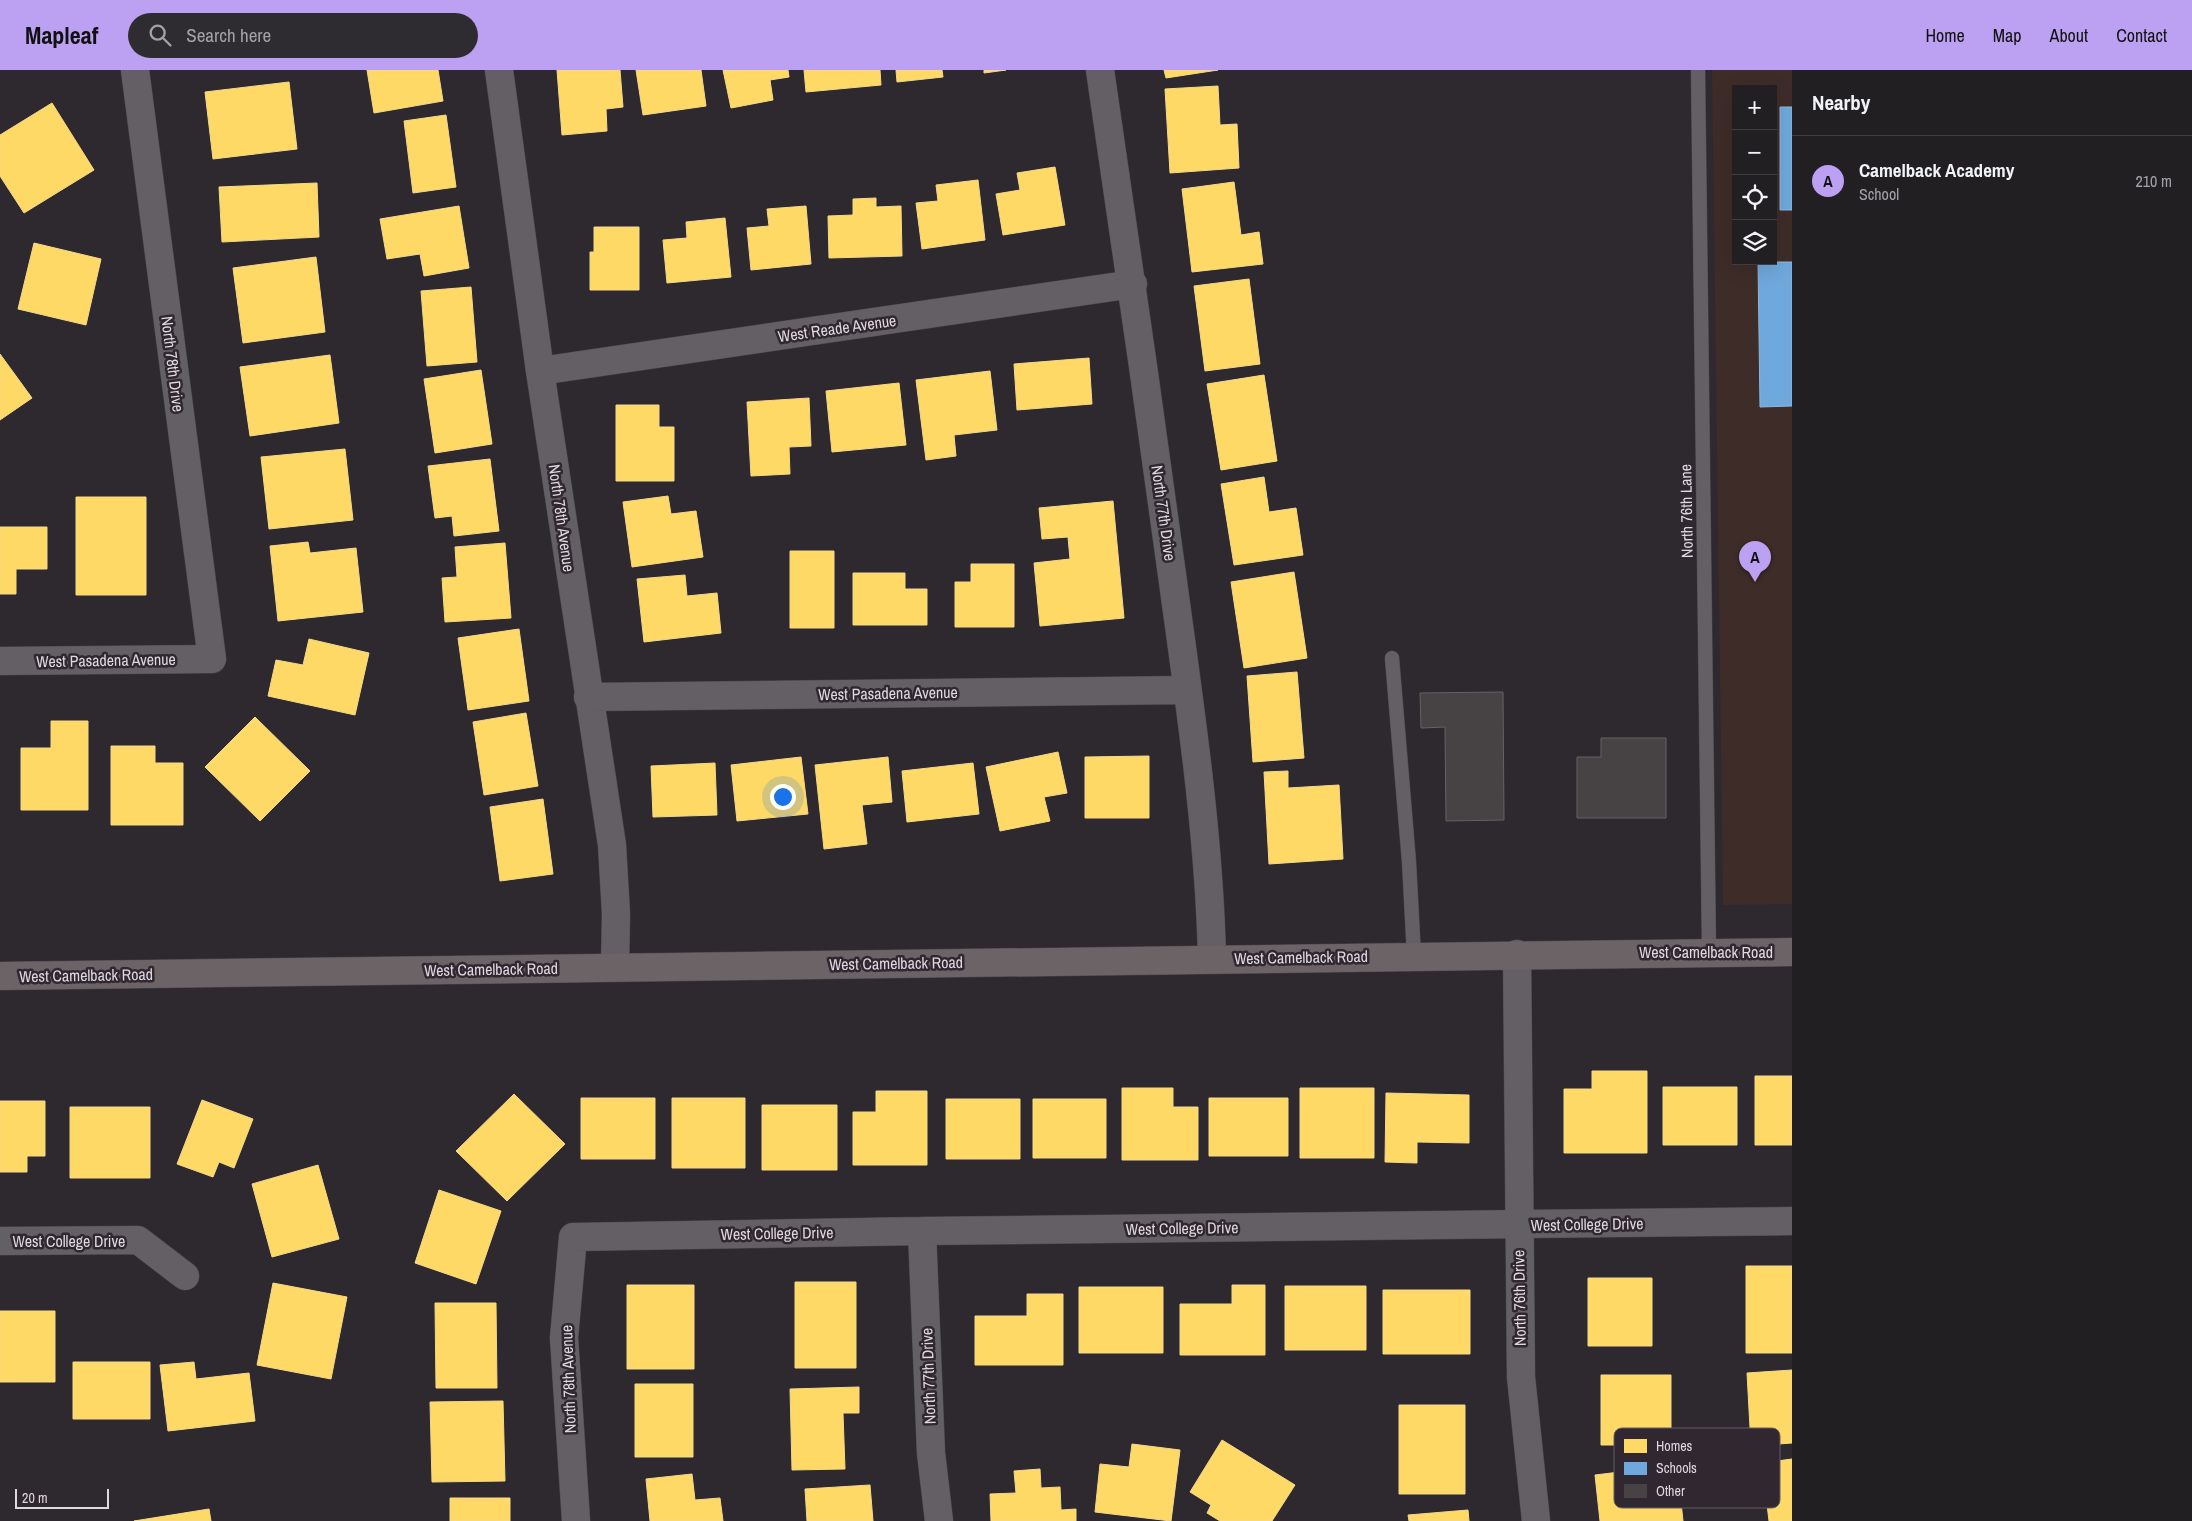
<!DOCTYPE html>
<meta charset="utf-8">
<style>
:root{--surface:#221f23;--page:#2e2c30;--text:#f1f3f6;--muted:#a2a2a6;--line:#3f3d41;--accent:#bca0f2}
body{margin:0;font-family:"Archivo Narrow",sans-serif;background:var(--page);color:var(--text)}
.controls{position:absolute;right:15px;top:15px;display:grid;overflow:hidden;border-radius:0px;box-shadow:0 5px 20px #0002}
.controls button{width:45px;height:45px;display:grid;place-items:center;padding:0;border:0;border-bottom:1px solid var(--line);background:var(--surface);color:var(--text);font:25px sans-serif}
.scale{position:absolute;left:15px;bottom:12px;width:94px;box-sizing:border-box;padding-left:5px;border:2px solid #ded8df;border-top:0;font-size:14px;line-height:18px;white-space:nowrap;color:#ded8df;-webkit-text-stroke:4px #302731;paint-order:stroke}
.you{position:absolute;left:782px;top:726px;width:18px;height:18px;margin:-12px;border:4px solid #fff;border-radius:50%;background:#1a73e8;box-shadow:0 0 0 8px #1a73e833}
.badge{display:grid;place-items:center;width:32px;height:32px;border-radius:50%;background:var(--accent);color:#111;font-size:16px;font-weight:700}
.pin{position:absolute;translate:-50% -41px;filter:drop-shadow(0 1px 2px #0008)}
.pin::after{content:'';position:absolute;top:26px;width:18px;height:15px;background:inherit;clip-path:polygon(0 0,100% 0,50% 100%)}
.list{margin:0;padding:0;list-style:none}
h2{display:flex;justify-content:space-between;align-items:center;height:65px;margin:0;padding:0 20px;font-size:21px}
h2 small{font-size:16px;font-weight:400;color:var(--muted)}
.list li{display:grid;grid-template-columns:32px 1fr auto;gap:15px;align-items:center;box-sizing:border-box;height:90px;padding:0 20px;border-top:1px solid var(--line)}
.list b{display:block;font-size:19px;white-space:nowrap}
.list p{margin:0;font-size:16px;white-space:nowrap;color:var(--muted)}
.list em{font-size:16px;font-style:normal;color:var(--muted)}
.icon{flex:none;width:28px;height:28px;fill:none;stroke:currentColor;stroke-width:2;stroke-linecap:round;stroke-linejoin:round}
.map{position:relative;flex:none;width:1792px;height:1451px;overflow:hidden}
header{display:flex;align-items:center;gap:30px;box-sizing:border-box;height:70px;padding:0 25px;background:var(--accent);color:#111}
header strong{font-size:24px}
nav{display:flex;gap:28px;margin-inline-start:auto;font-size:18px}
.search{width:350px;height:45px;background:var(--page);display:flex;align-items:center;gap:12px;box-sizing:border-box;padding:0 18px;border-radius:28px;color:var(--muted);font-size:19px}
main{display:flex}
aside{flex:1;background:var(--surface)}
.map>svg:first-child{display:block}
.education{fill:#3e2c28;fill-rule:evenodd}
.homes{fill:#ffd966;stroke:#f5d98a}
.schools{fill:#6fa8dc;stroke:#90b6dd}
.building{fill:#474344;stroke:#666262}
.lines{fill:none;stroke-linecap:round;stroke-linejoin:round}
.lane-casing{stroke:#4b464b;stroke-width:15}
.street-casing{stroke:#4b464b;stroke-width:29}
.primary-casing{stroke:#4b464b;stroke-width:29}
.lane{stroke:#645f65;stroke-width:14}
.street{stroke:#645f65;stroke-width:28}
.primary{stroke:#6c6367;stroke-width:28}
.labels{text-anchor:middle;stroke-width:5;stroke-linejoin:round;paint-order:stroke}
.street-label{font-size:16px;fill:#ded8df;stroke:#302731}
.key{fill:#302731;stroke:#645c65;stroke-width:1}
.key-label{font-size:14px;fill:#ded8df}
</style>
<header>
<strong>Mapleaf</strong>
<div class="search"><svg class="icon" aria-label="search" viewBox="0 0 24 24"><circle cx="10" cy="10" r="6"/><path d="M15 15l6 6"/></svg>Search here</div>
<nav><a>Home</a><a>Map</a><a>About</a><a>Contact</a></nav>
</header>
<main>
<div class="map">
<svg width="1792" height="1451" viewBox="0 0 1792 1451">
<rect width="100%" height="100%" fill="#2e292f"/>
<!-- education -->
<path class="education" d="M1712,0H1792V834L1723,835ZM1736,19H1773V191H1736Z"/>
<!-- homes -->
<path class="homes" d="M367,0H438L443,31L374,43Z
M557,0H620L623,37L606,39L607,61L562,65Z
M636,0H701L706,36L643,45Z
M723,0H788L789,7L770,10L773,30L731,38Z
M804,0H880L881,15L806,22Z
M896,0H942L943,7L897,12Z
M984,0H1006L984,3Z
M1164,0H1218L1166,8Z
M289,12L297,79L213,89L205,22Z
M1218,16L1220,55L1237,54L1239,98L1170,103L1165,19Z
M52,33L94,100L24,143L0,106V65Z
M446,45L456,117L413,123L404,51Z
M1055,97L1065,155L1003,165L996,124L1020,120L1017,103Z
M978,110L985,170L922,179L916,133L938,131L936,115Z
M1234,112L1241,165L1259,162L1263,194L1192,202L1182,119Z
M317,113L319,167L222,172L219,117Z
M876,128V137L901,136L902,186L829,188L828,146L853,145V129Z
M459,136L469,198L424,206L420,184L387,189L380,149Z
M806,136L811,194L751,200L747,158L769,156L767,139Z
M725,148L731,207L667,213L663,170L687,168L686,152Z
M594,157H639V220H590V182H594Z
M34,173L101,189L86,255L18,239Z
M316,187L325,262L243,273L233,198Z
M1249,209L1260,294L1205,301L1194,216Z
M471,217L477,292L427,296L421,221Z
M0,284L32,328L0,350Z
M330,285L339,353L250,366L240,297Z
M1089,288L1092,334L1017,340L1014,294Z
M481,300L492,374L435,383L424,309Z
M990,301L997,360L954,365L956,386L926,390L916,310Z
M1264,305L1277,391L1221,400L1207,314Z
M899,313L906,375L832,382L826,321Z
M809,328L811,376L789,377L790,404L751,406L747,332Z
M616,335H659V357H674V411H616Z
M345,379L353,450L269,459L261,387Z
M490,389L499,461L454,466L452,446L435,448L428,396Z
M1264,407L1269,442L1296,438L1303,485L1234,495L1221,414Z
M668,426L671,444L696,441L703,487L632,497L623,432Z
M76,427H146V525H76Z
M1113,431L1124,548L1040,556L1034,493L1070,489L1068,467L1042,469L1039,438Z
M0,457H47V499H16V524H0Z
M308,472L310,483L356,478L363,542L278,551L270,476Z
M505,473L511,548L445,552L442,508L457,507L455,477Z
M790,481H834V558H790Z
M971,494H1014V557H955V512H971Z
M1294,502L1307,588L1244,598L1231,512Z
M853,503H905V519H927V555H853Z
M685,505L687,526L717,523L721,563L644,572L637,509Z
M519,559L529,631L468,640L458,568Z
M309,569L369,583L355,645L268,626L276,590L303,595Z
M1297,602L1304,688L1253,692L1247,606Z
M526,643L538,716L484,725L473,652Z
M255,647L310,701L260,751L205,697Z
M51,651H88V740H21V678H51Z
M111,676H155V693H183V755H111Z
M1058,682L1067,723L1044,727L1050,751L1000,761L986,697Z
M1149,686V748H1085V687Z
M801,687L808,744L737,751L731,695Z
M888,687L892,732L862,735L867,774L824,779L815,695Z
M715,693L717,745L653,747L651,696Z
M973,693L979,744L907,752L902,701Z
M1288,701V718L1339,715L1343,789L1269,794L1264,702Z
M543,729L553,804L500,811L490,737Z
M1592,1001H1647V1083H1564V1019H1592Z
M1755,1006H1792V1075H1755Z
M1663,1017H1737V1075H1663Z
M1122,1018H1173V1037H1198V1090H1122Z
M1300,1018H1374V1088H1300Z
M876,1021H927V1095H853V1042H876Z
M1386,1023L1469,1025V1073L1417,1072V1093L1385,1092Z
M514,1024L565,1074L507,1131L456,1081Z
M581,1028H655V1089H581Z
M672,1028H745V1098H672Z
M1209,1028H1288V1086H1209Z
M946,1029H1020V1089H946Z
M1033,1029H1106V1088H1033Z
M202,1030L253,1049L234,1098L219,1092L213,1107L177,1094Z
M0,1031H45V1086H27V1102H0Z
M762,1035H837V1100H762Z
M70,1037H150V1108H70Z
M318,1095L339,1169L272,1187L252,1114Z
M439,1120L501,1141L476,1214L415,1193Z
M1746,1196H1792V1283H1746Z
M1588,1208H1652V1276H1588Z
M795,1212H856V1298H795Z
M273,1213L347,1227L331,1309L257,1295Z
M627,1215H694V1299H627Z
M1232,1215H1265V1285H1180V1234H1232Z
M1285,1216H1366V1280H1285Z
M1079,1217H1163V1283H1079Z
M1383,1220H1470V1284H1383Z
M1027,1224H1063V1295H975V1246H1027Z
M435,1233H496L497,1318H436Z
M0,1241H55V1312H0Z
M73,1292H150V1349H73Z
M194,1292L196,1309L249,1303L255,1351L168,1361L160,1295Z
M1792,1300V1373L1751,1376L1747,1303Z
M1601,1305H1671V1375H1601Z
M635,1314H693V1387H635Z
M859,1317V1343H843L845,1399L792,1400L790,1319Z
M503,1331L505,1411L432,1412L430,1332Z
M1399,1335H1465V1424H1399Z
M1222,1370L1295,1415L1272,1451H1220L1207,1443L1211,1435L1190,1422Z
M1132,1374L1180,1380L1171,1451L1095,1442L1100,1394L1129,1397Z
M1792,1389V1451H1769L1762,1393Z
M1677,1395L1683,1451H1600L1595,1405Z
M1040,1399L1041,1418L1060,1417L1061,1440L1076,1439V1451H991L990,1424L1016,1423L1014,1401Z
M692,1404L695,1430L720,1428L723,1451H650L646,1409Z
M870,1415L873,1451H807L805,1419Z
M450,1428H510V1451H450Z
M209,1439L211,1451H134Z
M1468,1440L1469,1451H1409L1408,1445Z"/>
<!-- schools -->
<path class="schools" d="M1780,37H1792V140H1780Z
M1758,192H1792V336L1760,337Z"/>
<!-- building -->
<path class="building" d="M1503,622L1504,750L1446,751L1445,657L1421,658L1420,623Z
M1601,668H1666V748H1577V687H1601Z"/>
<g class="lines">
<defs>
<path id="lane" d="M1698,0L1709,881
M1392,588L1409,792L1414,886"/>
<path id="street" d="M499,0L540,301L612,775L616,844L615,897
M1100,0C1125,171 1150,341 1173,512C1190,637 1209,762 1212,888
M540,301L1133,214
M0,591L212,589L135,0
M588,627L1187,620
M1517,884L1521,1307L1536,1451
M922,1161L931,1383L939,1451
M0,1171L138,1170L185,1206
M576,1451L564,1268L573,1167L922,1161L1792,1151"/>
<path id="primary" d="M0,906L1792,882"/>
</defs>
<!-- lane casing -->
<use href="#lane" class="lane-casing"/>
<!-- street casing -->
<use href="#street" class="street-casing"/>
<!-- primary casing -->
<use href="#primary" class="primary-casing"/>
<!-- lane -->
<use href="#lane" class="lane"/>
<!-- street -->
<use href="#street" class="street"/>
<!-- primary -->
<use href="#primary" class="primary"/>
</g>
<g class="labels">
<!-- street labels -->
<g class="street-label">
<text transform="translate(837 258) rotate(-8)" y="6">West Reade Avenue</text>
<text transform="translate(173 294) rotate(83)" y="6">North 78th Drive</text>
<text transform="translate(1686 441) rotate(-91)" y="6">North 76th Lane</text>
<text transform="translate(1164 443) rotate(82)" y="6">North 77th Drive</text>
<text transform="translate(562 448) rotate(82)" y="6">North 78th Avenue</text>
<text transform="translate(106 590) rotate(-1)" y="6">West Pasadena Avenue</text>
<text transform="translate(888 623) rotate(-1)" y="6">West Pasadena Avenue</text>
<text x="1706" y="888">West Camelback Road</text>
<text transform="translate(1301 887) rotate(-1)" y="6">West Camelback Road</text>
<text transform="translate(896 893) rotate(-1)" y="6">West Camelback Road</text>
<text transform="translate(491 899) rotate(-1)" y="6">West Camelback Road</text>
<text transform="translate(86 905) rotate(-1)" y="6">West Camelback Road</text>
<text transform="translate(1587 1154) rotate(-1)" y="6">West College Drive</text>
<text transform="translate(1182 1158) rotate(-1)" y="6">West College Drive</text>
<text transform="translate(777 1163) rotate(-1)" y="6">West College Drive</text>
<text x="69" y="1177">West College Drive</text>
<text transform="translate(1519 1228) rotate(-91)" y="6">North 76th Drive</text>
<text transform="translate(928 1306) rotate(-92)" y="6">North 77th Drive</text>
<text transform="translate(568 1309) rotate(-92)" y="6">North 78th Avenue</text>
</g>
</g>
<!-- legend -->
<rect x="1614" y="1358" width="166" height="80" rx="8" class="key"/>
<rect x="1624" y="1369" width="23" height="14" fill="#ffd966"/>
<rect x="1624" y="1392" width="23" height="13" fill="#6fa8dc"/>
<rect x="1624" y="1414" width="23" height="14" fill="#474344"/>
<g class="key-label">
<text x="1656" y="1381">Homes</text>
<text x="1656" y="1403">Schools</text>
<text x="1656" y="1426">Other</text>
</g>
</svg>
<div class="controls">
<button>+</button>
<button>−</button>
<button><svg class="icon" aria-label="locate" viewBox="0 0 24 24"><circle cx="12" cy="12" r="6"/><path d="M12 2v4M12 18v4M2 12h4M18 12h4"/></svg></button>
<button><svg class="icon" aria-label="layers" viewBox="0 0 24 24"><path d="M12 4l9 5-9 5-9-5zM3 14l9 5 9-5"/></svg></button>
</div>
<div class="scale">20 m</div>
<div class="you"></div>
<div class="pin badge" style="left:1755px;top:512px">A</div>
</div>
<aside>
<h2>Nearby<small></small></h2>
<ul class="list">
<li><span class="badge">A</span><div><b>Camelback Academy</b><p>School</p></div><em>210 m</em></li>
</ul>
</aside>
</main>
